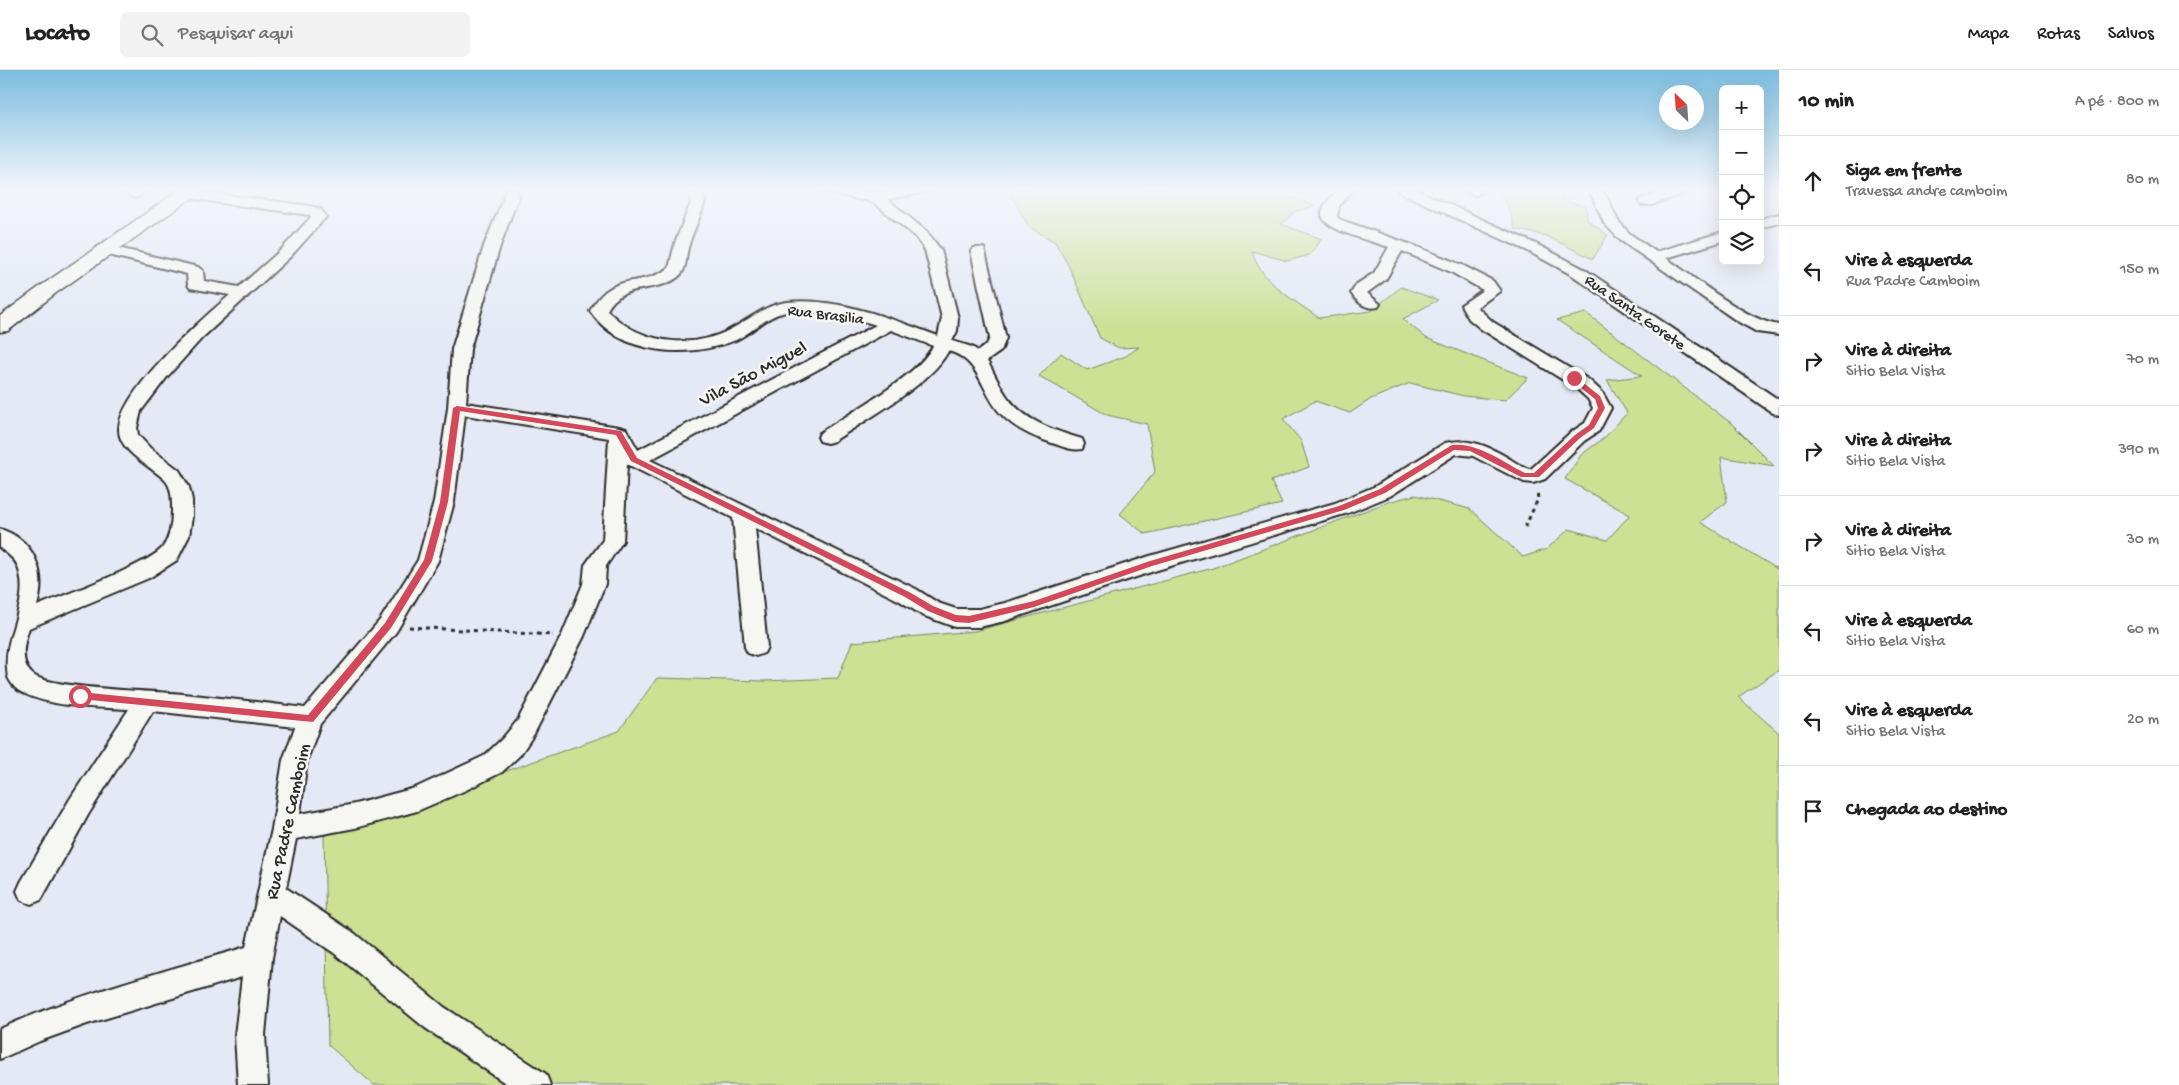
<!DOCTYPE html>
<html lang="pt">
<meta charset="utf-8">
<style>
:root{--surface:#fff;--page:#f2f2f2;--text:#202124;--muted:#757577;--line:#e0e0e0}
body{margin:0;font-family:"Gochi Hand",sans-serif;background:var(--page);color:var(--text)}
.controls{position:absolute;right:15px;top:15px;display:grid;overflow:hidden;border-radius:8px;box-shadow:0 5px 20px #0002}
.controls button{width:45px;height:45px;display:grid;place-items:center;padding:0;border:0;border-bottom:1px solid var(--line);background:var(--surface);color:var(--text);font:25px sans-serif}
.compass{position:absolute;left:1659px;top:15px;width:45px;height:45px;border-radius:50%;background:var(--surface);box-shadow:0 5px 20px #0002;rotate:335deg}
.stop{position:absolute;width:15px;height:15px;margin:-11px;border:4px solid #d1495b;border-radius:50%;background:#fff}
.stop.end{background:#d1495b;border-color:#fff;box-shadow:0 1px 5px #0008}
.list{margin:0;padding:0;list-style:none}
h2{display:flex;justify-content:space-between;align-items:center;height:65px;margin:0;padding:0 20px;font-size:21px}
h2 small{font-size:16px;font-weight:400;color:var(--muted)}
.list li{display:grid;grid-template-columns:32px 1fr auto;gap:15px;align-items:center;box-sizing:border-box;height:90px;padding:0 20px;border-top:1px solid var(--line)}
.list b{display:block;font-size:19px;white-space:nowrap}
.list p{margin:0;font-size:16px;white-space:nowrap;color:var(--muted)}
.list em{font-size:16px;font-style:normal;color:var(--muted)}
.icon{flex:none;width:28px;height:28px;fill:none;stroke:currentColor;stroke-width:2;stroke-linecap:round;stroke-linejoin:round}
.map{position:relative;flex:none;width:1779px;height:1015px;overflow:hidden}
header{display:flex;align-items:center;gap:30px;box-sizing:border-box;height:70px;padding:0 25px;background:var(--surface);border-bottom:1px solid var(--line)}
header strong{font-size:24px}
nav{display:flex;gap:28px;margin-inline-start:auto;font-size:18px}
.search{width:350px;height:45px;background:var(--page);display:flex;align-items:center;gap:12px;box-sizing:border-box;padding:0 18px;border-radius:8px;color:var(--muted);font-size:19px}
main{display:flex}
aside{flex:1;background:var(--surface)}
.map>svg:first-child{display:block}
.green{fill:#cde094;stroke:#7c8660}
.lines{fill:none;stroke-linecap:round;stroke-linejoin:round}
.street-casing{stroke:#2b2b2b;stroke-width:4}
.secondary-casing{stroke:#2b2b2b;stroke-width:3}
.path{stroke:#2b2b2b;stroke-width:3;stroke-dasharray:4 4;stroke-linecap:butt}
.street{fill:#f6f6f2;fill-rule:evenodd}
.secondary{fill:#f6f6f2;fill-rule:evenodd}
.route{fill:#d1495b}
.labels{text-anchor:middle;stroke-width:5;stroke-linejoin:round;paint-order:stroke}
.far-street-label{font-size:16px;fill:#2b2b2b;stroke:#f6f6f2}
.street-label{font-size:19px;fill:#2b2b2b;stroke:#f6f6f2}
</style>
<header>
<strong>Locato</strong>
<div class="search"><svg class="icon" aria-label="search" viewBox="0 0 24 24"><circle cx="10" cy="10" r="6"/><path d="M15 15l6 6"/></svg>Pesquisar aqui</div>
<nav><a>Mapa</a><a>Rotas</a><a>Salvos</a></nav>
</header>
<main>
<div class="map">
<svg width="1779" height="1015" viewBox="0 0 1779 1015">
<rect width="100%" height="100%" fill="#e4e9f5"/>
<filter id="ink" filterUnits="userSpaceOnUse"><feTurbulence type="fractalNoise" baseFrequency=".02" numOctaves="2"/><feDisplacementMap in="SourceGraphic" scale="10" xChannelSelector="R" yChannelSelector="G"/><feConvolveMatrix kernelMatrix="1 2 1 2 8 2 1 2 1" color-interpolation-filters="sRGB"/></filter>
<g filter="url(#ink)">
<!-- green -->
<path class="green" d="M1007,119H1300L1288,126L1315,136L1294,142L1281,154L1322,169L1310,185L1287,191L1252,181C1260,212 1294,230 1319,248L1371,241L1401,217L1438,230L1403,249L1426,268L1528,308L1505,330L1464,326L1410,313L1371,329L1350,343L1315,331L1283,349L1301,371L1309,397L1271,411L1282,434L1145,464L1120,444L1155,402L1147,354L1107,345L1039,306L1061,283L1087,300L1126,286L1139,277L1119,278L1100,268L1068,195L1055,172L1029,157Z
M1495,119H1564L1562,129L1586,137L1587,150L1608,165L1593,189L1546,166L1515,159L1508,135Z
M1586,243L1731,353L1774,396L1721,387L1727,432L1700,452L1779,500V600L1738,627L1779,663V1015H374L328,975L324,766L619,661L657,608L764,611L838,608L852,572L975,561L1213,498L1388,432L1415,425L1470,439L1523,487L1547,479L1569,459L1607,470L1630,445L1565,409L1581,385L1605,367L1627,343L1607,310L1642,306L1557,250Z"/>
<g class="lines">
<defs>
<path id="street" d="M131,119H146L139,127L134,128L127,124Z
M507,119H521L500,176L470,279L466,333L619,357L626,359L638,380L876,255C850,247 808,236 782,243C765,247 752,263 736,270C689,289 621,286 590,241C614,199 638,220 669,198L675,173L690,135L692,119H706V127C702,146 691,163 687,182C686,190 686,198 681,204C660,226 624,209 607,240C637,272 689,281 729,260C749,250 764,235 787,232C838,227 891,249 938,266L942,248L925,180L916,167L873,132L823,122L821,119H848L871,123L897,119H929L927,122L922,123L887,129L926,161L941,180L958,248L957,261L952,271L972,277L978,281L987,274L990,268L971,181L974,178H984L1006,268L1001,281L987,291C994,303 1000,317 1008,328C1026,352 1055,361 1082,369L1084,374L1082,379C1071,381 1062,376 1052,373C1033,367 1015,359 1001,344C981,322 980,289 948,281C933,313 865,350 834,371L827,373L820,371L818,367L820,363C850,343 918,306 933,276L891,260L650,390L916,519L938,533L956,539H979L1005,533L1150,486L1335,433L1376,416L1445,373C1469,367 1490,377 1510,389C1516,393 1523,398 1531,399L1570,363L1585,353L1593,338L1588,329L1576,318L1481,259L1469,249L1461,235L1483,220L1451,202L1402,181L1386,209L1367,223L1380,234L1378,237C1366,240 1357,232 1351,223L1357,214L1374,203L1389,177C1376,172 1321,160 1322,144C1322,135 1333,125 1339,119H1354L1339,136L1337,147L1341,150L1415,176L1462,195L1493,211L1500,221L1477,237L1493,252L1589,310L1602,322L1611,338L1599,361L1584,371L1545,409L1533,413L1524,412L1473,386L1456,384L1390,426L1348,443L1154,501L1005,551L979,557H955L922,545L900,531L755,458L767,577L764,583L756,586L748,583L745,577L733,448L627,394L623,471L606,496L605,514L584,566L534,664L520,685L502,702L466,720L417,741L355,758L296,769L286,818L354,863L444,937L546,1004L550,1015H508L424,957L334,883L280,846L272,888L265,965L268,1015H238L235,965L242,907L87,954L40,971L0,989V959C79,923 163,902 246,877L272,759L283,690L295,657L153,641L88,745L41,830L31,834L21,830L17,821L21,812L70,729L129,639C94,637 55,638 23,623C16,620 11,614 8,607C0,566 32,535 18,497C16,489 6,483 0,478V459C35,470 47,503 37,536C61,526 151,494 163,477C170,467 172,453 172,441C172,430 172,416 164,409C150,396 119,381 119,360C118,323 202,249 230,225L190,218L188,215L187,204L100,183L97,180L100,177L105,175L198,197L203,201L204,211L239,217L281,180L311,147L310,145L186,128L181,127L179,124L181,121L186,120L310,136L321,139L326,147L291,186L202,268L167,307L141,341L137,358L138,365L150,378L179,400L189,417L192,430V447L189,466L177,490L149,508L29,558C24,572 19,592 32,604C48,619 155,621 183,624C224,628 264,633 305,638L380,550L418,490L434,432L448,338L452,279L484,176ZM465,345L609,368L603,470L585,495L583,514L562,565L518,650L502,669L484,686L415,718L355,734L300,744L307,690L320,654L396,562L438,491L454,432Z
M1397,119H1415L1536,174L1584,199L1779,330V345L1773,343L1572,205L1526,180L1399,122Z
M1465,119H1482L1483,121L1476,125L1467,122Z
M1589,119H1603L1618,151L1630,164L1656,182L1723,162V171L1666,188C1695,208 1747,251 1779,255V265L1757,262L1737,251L1620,170L1604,153Z
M1670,119H1690L1688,122L1651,135H1641L1639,132L1641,129Z
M1779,144V153L1760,158V149Z"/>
<path id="secondary" d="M181,119H202L199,123L56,223L8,261L0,262V246L42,215Z"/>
</defs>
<!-- street casing -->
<use href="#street" class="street-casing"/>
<!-- secondary casing -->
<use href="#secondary" class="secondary-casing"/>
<!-- path -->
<path class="path" d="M1525,457L1538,429L1537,421
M409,557L553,565"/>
<!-- street -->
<use href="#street" class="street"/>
<!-- secondary -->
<use href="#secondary" class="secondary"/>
</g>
</g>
<!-- sky -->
<linearGradient id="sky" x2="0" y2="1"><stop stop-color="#7bbddf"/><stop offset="0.46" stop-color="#f3f5fa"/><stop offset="1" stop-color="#f3f5fa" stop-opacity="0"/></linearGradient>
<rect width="1779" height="261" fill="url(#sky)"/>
<!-- route -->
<path class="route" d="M1571,307H1576L1600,326L1605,338L1594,358L1580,368L1539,407H1521L1470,381L1454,380L1385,423L1344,440L1152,496L1034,537L969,553L955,552L928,541L905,527L631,391L616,365L460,341L448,432L432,491L391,558L313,652L80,629L75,626L80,622L308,645L385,553L424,490L440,432L453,338L457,336L621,361L637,388L911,523L933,536L956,545L969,546L1034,531L1150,491L1339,436L1380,419L1452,375C1477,372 1503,392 1525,403H1534L1575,365L1589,355L1598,338L1595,329L1571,310Z"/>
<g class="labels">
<!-- far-street labels -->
<g class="far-street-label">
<text transform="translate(1636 241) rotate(35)" y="6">Rua Santa Gorete</text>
<text transform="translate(826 243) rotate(7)" y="6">Rua Brasilia</text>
</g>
<!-- street labels -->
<g class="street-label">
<text transform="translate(752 302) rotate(-28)" y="7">Vila São Miguel</text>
<text transform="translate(286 751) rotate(-78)" y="7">Rua Padre Camboim</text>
</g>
</g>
</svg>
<div class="controls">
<button>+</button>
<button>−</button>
<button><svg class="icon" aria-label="locate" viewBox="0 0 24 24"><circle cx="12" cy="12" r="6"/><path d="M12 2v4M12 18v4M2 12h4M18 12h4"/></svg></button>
<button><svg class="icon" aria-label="layers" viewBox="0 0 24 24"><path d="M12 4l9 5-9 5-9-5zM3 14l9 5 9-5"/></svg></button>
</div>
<svg class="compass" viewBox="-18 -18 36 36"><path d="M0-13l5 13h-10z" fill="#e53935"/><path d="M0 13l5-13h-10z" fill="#757577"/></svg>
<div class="stop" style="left:80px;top:626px"></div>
<div class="stop end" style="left:1574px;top:308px"></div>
</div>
<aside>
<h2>10 min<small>A pé · 800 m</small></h2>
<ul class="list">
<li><svg class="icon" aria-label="ahead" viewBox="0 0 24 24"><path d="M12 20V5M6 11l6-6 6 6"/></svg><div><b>Siga em frente</b><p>Travessa andre camboim</p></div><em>80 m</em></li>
<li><svg class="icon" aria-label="left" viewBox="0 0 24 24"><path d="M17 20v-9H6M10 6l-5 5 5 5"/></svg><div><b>Vire à esquerda</b><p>Rua Padre Camboim</p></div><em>150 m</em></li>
<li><svg class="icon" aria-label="right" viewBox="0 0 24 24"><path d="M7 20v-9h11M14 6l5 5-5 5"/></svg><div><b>Vire à direita</b><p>Sitio Bela Vista</p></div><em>70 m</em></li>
<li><svg class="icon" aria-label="right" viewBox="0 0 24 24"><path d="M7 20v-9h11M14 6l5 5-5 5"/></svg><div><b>Vire à direita</b><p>Sitio Bela Vista</p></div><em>390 m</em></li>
<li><svg class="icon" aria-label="right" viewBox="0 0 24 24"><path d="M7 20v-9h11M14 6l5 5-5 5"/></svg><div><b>Vire à direita</b><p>Sitio Bela Vista</p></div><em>30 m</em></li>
<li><svg class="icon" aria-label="left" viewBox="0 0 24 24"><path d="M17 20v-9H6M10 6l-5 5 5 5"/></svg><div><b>Vire à esquerda</b><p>Sitio Bela Vista</p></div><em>60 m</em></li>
<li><svg class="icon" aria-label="left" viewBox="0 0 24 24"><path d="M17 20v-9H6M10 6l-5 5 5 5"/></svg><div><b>Vire à esquerda</b><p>Sitio Bela Vista</p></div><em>20 m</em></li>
<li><svg class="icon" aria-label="arrive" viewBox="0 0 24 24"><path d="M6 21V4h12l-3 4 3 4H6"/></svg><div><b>Chegada ao destino</b></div></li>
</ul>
</aside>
</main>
